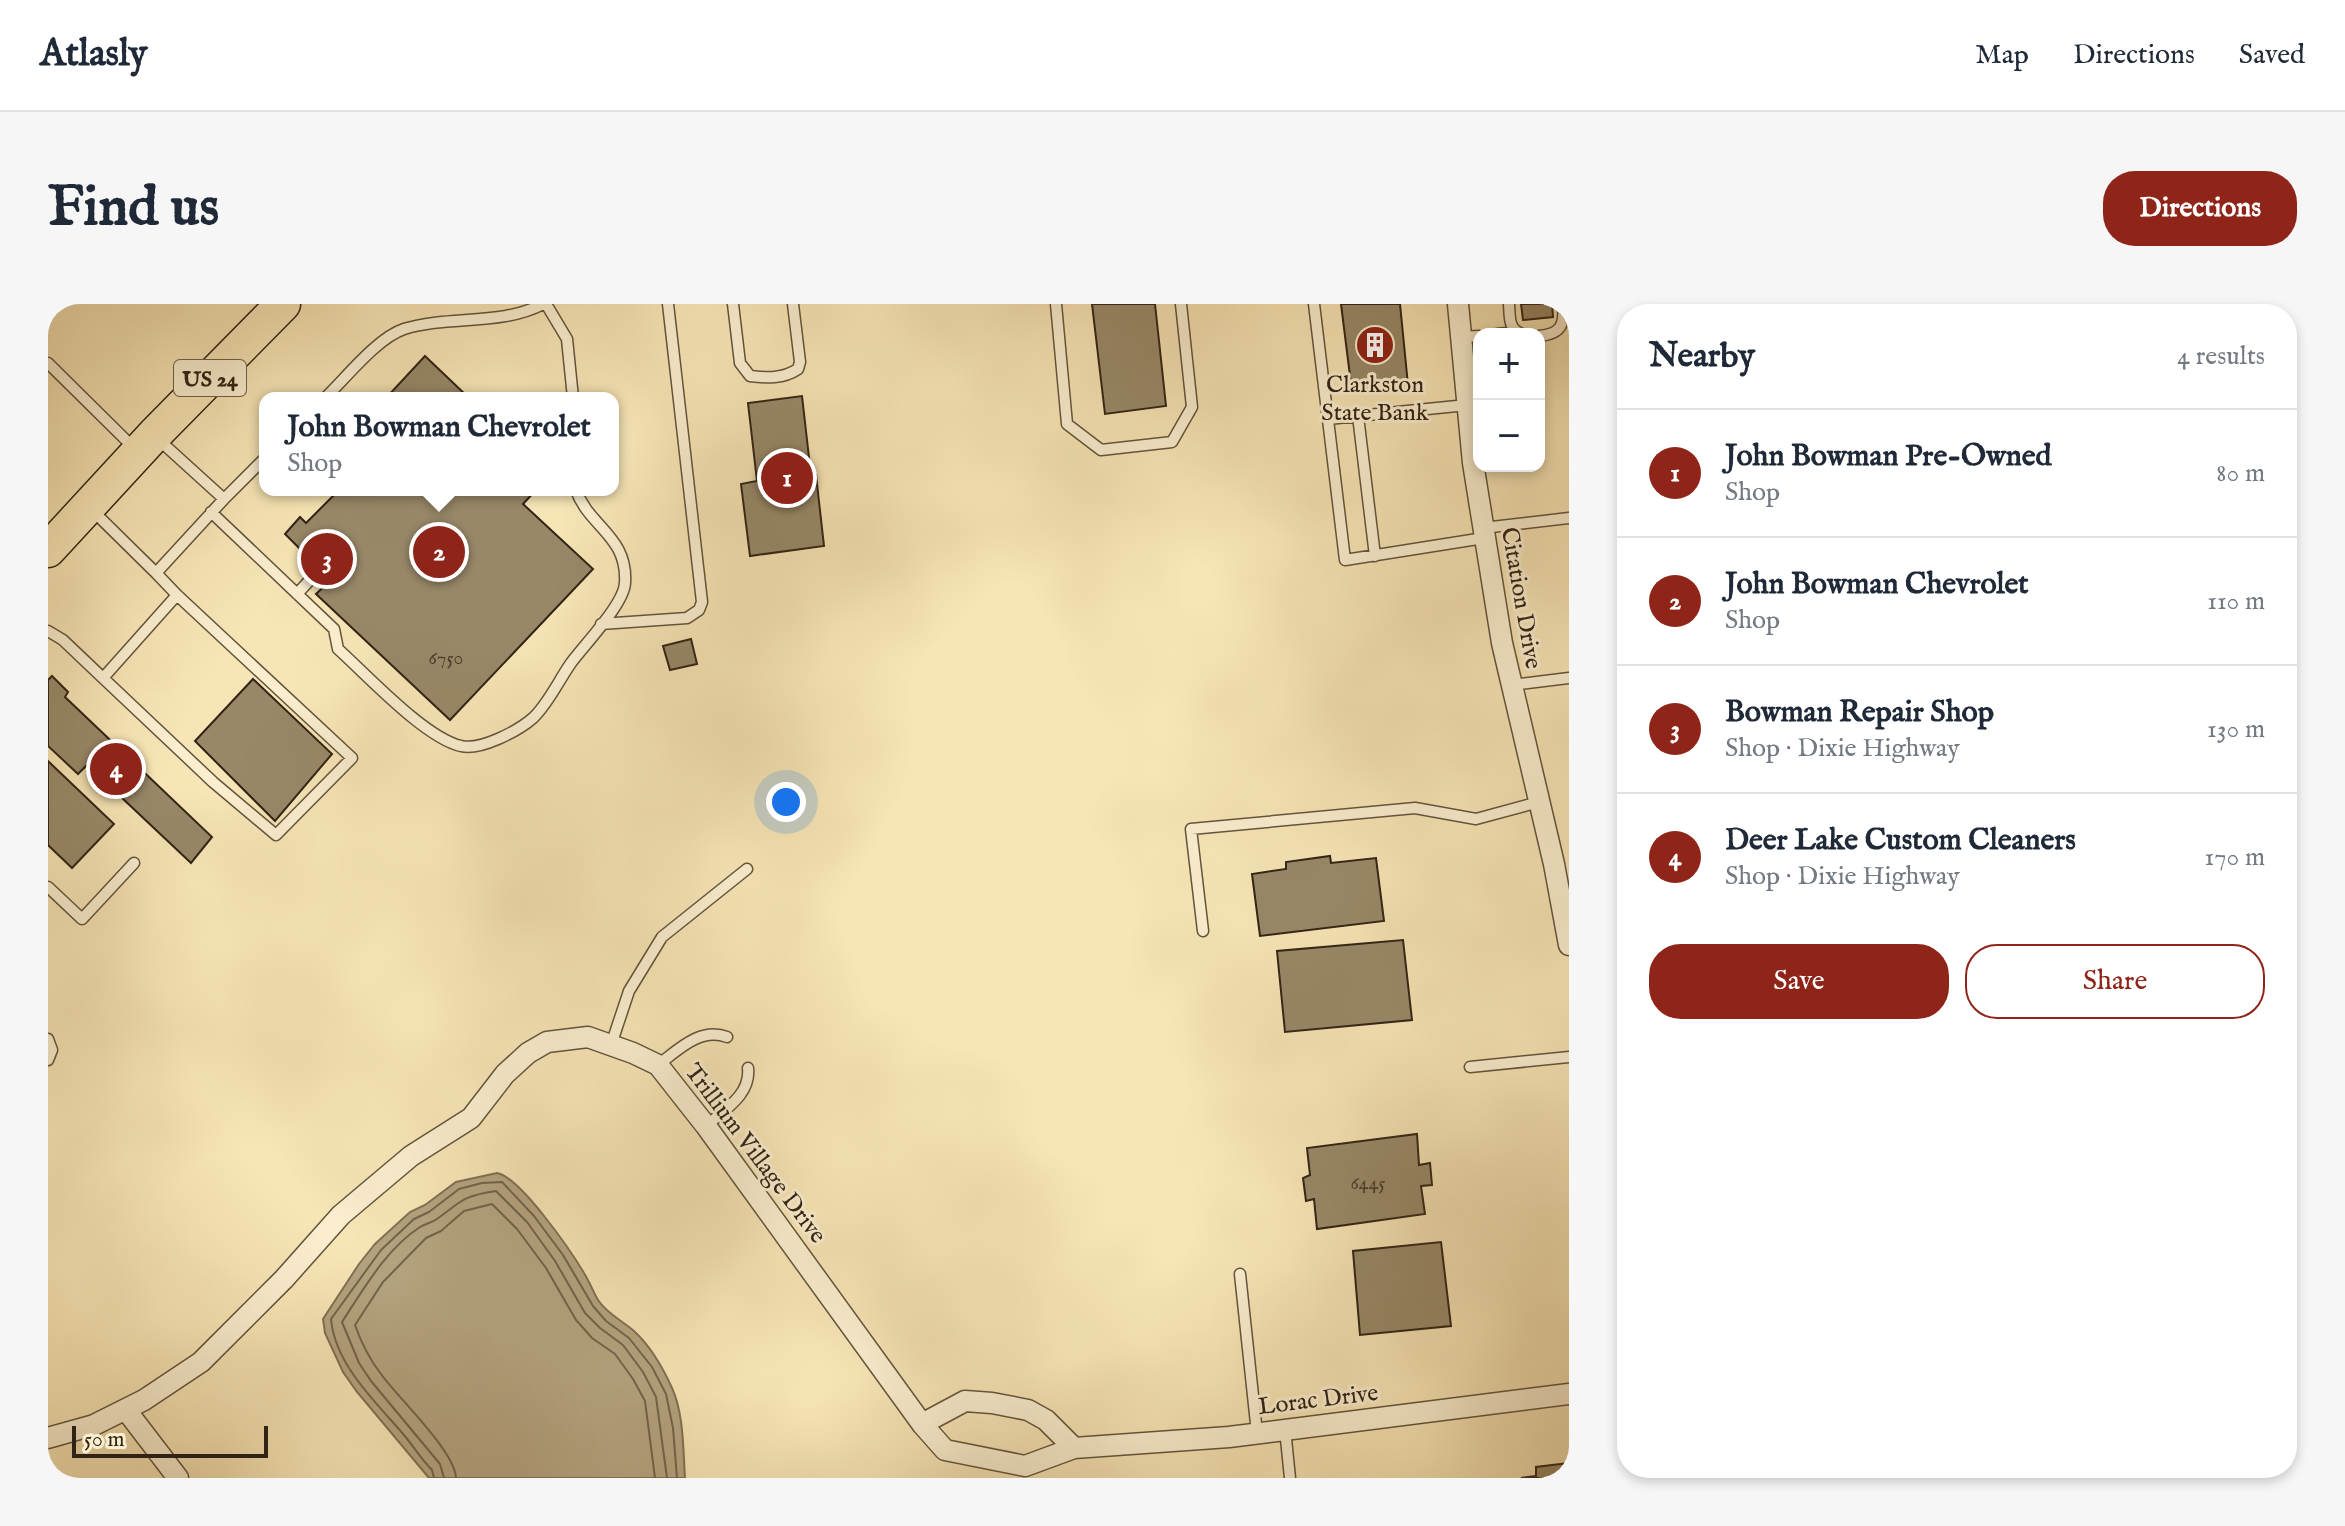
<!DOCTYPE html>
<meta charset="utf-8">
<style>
:root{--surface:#fff;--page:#f6f6f7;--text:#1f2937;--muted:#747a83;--line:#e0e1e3;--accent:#8f2418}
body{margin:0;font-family:"IM FELL English",serif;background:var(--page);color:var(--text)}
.controls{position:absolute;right:24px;top:24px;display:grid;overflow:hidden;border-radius:16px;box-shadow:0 4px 12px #0003}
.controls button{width:72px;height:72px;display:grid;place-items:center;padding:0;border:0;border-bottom:2px solid var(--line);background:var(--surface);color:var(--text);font:40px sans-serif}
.scale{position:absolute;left:24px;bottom:20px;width:196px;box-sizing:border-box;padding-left:8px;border:4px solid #312315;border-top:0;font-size:22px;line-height:28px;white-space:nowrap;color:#312315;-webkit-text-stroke:6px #faeecf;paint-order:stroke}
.you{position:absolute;left:738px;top:498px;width:28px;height:28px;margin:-20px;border:6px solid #fff;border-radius:50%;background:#1a73e8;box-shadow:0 0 0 12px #1a73e833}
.badge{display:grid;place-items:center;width:52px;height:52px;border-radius:50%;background:var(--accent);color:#fff;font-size:26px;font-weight:700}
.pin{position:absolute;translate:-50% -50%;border:4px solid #fff;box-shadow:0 2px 8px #0006}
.popup{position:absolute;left:211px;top:88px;width:360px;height:104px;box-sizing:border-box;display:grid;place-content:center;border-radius:16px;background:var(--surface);filter:drop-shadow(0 2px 6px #0005);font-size:26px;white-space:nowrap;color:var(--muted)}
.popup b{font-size:30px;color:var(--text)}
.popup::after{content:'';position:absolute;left:50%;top:100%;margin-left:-16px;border:16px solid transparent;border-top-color:var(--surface)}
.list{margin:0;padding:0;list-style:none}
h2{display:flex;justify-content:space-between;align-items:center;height:104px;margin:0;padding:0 32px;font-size:34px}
h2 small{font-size:26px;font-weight:400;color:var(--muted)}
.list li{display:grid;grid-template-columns:52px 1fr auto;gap:24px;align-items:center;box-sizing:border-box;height:128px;padding:0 32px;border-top:2px solid var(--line)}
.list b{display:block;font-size:30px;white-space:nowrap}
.list p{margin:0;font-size:26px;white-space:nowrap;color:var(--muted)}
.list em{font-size:26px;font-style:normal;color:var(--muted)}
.actions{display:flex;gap:16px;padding:24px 32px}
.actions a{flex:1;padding:18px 0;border:2px solid var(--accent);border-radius:32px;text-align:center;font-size:28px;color:var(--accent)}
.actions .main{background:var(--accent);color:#fff}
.map{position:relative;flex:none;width:1521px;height:1174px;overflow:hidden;border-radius:32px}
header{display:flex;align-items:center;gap:48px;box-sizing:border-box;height:112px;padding:0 40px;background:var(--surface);border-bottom:2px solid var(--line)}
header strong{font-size:38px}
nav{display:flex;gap:44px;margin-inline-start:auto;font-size:28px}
.intro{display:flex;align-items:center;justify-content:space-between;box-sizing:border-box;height:192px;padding:0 48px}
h1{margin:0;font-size:56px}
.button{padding:20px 36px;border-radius:32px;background:var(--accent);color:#fff;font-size:28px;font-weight:700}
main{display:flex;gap:48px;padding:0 48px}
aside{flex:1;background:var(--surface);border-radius:32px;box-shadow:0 4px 12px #0003}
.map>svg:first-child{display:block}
.water{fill:#b4a37f;stroke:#807055;stroke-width:2}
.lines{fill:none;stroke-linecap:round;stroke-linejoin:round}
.shore{stroke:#72634a;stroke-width:2}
.building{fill:#988868;stroke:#312315;stroke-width:2}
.service-casing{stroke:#62543d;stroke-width:13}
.minor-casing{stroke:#62543d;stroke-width:23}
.primary-casing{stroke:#312315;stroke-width:37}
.service{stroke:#faeecf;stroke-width:10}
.minor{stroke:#faeecf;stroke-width:20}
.primary{stroke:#f7e5b5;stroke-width:34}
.labels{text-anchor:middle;stroke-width:6;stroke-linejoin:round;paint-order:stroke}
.number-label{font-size:20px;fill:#4b3c2a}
.shield{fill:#faeecf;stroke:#6d604d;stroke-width:2}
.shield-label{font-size:22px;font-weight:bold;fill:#312315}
.poi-label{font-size:24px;fill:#312315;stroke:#faeecf}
.street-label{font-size:24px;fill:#312315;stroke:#faeecf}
</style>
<header>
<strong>Atlasly</strong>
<nav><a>Map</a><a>Directions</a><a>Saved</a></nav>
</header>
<div class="intro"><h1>Find us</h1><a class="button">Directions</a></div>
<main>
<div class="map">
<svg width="1521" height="1174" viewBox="0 0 1521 1174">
<rect width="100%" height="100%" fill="#f7e5b5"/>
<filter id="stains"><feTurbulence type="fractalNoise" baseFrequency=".0025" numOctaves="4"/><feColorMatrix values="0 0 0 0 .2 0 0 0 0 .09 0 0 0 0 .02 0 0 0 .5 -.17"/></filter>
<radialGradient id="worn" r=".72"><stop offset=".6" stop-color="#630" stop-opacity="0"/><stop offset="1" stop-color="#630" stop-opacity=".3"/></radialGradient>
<!-- water -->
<path class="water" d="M449,869C472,873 523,947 536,969C541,977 545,987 550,996C559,1010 575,1017 587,1028C602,1042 615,1064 624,1084C636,1110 635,1146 637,1174H381L309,1088L295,1068L277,1029L275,1015L311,960L327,940L362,908L377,901L408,878Z"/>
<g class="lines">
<!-- shore -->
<path class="shore" d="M386,1174L384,1166C373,1155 366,1143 356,1131C328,1098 287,1061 283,1015L333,946L366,915L381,908L411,885L434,879L454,878L486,912L515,951L545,1002L558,1017L581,1034L604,1063L618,1090L625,1124L629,1174
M396,1174L392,1160L323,1077L311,1059L294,1018C315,986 338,945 372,923C377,920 383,919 389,915C414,897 414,892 448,887L479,918L507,957L537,1009L552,1024L575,1041L595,1068L608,1093L619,1174
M408,1174C407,1147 350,1094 333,1070C322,1056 313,1038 307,1021L335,978L378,934L393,927L416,907L444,900L469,925L498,964L528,1016L544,1034L567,1050L585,1075L597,1097L607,1174"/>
</g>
<!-- building -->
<path class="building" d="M1044,0H1107L1118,102L1057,110Z
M1293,0H1352L1360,81L1304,88Z
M1473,0H1504L1505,13L1475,16Z
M377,52L421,94H338Z
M754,92L763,171H768L776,242L702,252L693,180L709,177L700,99Z
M291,186H488L475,200L545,265L402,416L268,290L283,276L237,230L252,213L258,219Z
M643,335L649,360L622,366L615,342Z
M4,372L20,388L17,393L164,533L143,559L39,461L30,470L0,442V376Z
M205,375L284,450L227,517L147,437Z
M0,457L66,520L24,564L0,541Z
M1282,552L1283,559L1328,554L1336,617L1212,632L1204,570L1238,565V558Z
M1355,636L1364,716L1237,728L1229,647Z
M1369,830L1371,861L1382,859L1384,881L1373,882L1377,910L1269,925L1266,895L1258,897L1255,874L1262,871L1259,844Z
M1393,938L1403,1022L1312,1031L1305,947Z
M1520,1159L1521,1174H1473L1488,1172V1163Z"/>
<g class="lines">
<defs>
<path id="service" d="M498,0L519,35L525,94
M685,0L692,59L702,72C719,74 735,75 750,65L752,58L745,0
M1008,0L1019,120L1053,146L1124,138L1144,103L1133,0
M1266,0L1297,256L1436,234
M1461,0C1462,13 1460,25 1474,30
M1449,30L1468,28
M1491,32C1513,30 1517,21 1515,0
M1414,33L1431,32
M0,59L86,144
M277,94C298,74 329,34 356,25C401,11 453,22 495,0
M1310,112L1327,252
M1280,115L1419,101
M111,136L176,195L217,154
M44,206L108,269L176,195
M163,208L286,325L290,345C319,371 377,434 413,442C432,447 470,427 485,414C500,400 511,376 523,359C537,340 576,300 577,279C580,232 541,223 528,186
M1435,224L1521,214
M249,290L272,265
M553,320L639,314L651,306L654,298L620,0
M0,327L15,336L55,374L129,291L108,269
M55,374L165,478L228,531L304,454L129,291
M1463,381L1521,374
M0,583L34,615L86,559
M1155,627L1143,525L1367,504L1428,515L1491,498
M0,735L4,746L0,756
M563,741L581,687L614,633L699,565
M610,761C630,746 652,723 679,733
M1422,763L1521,753
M658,822C676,806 703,791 700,764
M1192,970L1209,1129
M1237,1125L1242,1174"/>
<path id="minor" d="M1410,0L1425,159L1454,339L1506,560L1521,641
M78,1106L130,1174
M874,1120L917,1097L944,1099L980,1106L998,1116L1026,1144
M0,1134L46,1121L96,1096L153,1058L236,975L293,911L363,852L423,814L457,770L480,749L499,738L540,733L585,749L610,761L658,822L874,1120L897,1146L977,1162L1026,1144L1181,1133L1521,1090"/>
<path id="primary" d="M0,246L106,131L235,0"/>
</defs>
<!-- service casing -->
<use href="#service" class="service-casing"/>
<!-- minor casing -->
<use href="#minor" class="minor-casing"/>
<!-- primary casing -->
<use href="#primary" class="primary-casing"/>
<!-- service -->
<use href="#service" class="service"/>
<!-- minor -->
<use href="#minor" class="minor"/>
<!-- primary -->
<use href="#primary" class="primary"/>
</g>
<!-- icons -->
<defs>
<symbol id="building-disc" viewBox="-11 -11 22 22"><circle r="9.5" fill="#8f2418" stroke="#faeecf"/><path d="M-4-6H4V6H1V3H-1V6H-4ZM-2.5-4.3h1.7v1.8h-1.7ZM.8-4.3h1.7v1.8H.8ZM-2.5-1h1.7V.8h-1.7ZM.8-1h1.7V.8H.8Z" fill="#fff"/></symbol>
</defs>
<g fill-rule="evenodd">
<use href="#building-disc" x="1305" y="19" width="44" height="44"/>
</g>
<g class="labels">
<!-- number labels -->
<g class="number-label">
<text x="398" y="360">6750</text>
<text x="1320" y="885">6445</text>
</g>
<!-- shield labels -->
<rect class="shield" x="126" y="56" width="72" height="36" rx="6"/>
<g class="shield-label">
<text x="162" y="82">US 24</text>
</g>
<!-- poi labels -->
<g class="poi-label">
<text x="1327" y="88">Clarkston<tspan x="1327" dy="28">State Bank</tspan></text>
</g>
<!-- street labels -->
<g class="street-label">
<text transform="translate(1474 294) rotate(80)" y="8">Citation Drive</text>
<text transform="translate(708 849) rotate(53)" y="8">Trillium Village Drive</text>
<text transform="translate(1270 1095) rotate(-7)" y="8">Lorac Drive</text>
</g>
</g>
<rect width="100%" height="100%" filter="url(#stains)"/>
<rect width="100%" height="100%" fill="url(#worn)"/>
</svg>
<div class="controls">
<button>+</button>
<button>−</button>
</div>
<div class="scale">50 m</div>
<div class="you"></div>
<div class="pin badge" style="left:739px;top:174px">1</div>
<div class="pin badge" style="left:391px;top:248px">2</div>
<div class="popup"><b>John Bowman Chevrolet</b>Shop</div>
<div class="pin badge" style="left:279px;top:255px">3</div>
<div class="pin badge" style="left:68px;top:465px">4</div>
</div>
<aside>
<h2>Nearby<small>4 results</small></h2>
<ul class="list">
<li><span class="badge">1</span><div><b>John Bowman Pre-Owned</b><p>Shop</p></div><em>80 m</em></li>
<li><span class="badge">2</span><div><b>John Bowman Chevrolet</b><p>Shop</p></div><em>110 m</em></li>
<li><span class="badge">3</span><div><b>Bowman Repair Shop</b><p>Shop · Dixie Highway</p></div><em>130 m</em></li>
<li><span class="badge">4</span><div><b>Deer Lake Custom Cleaners</b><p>Shop · Dixie Highway</p></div><em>170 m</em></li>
</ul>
<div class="actions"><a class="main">Save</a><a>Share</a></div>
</aside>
</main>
